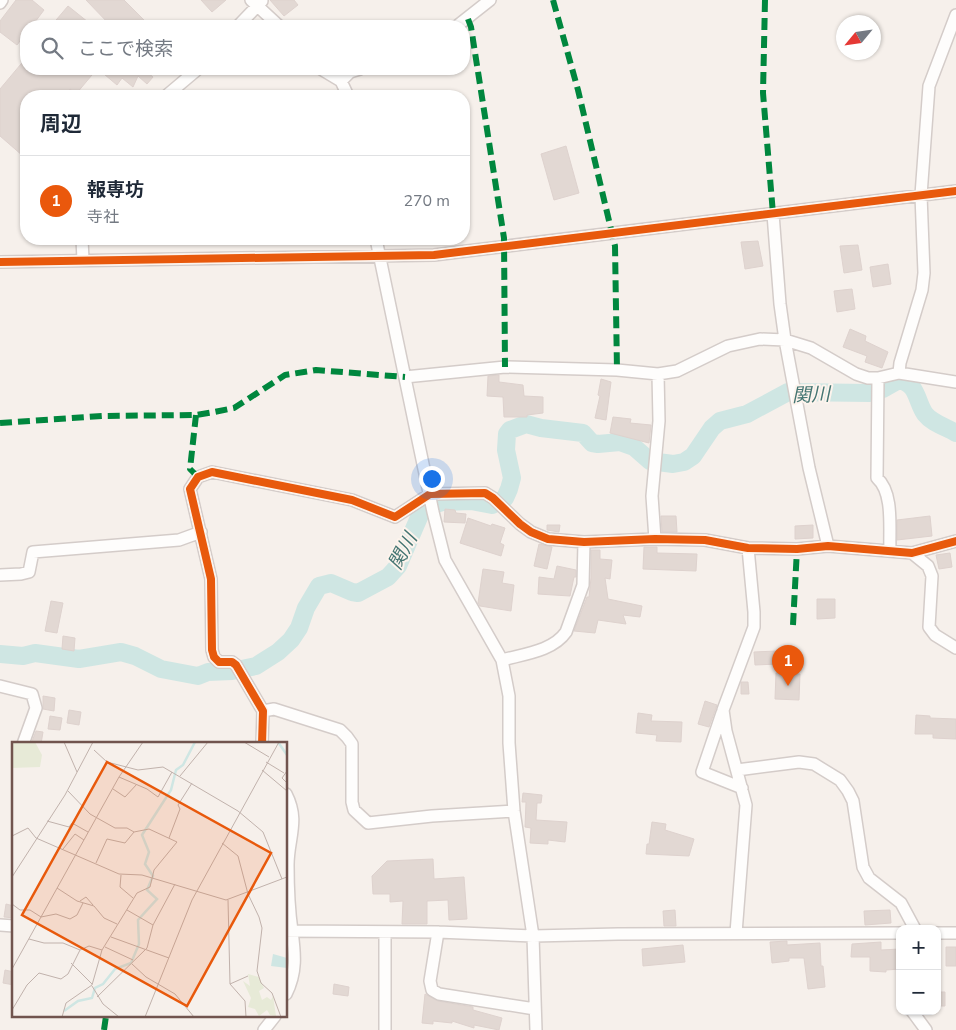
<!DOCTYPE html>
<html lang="ja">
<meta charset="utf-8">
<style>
:root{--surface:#fff;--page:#f2f2f3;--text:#1f2937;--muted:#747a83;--line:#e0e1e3;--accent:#ea580c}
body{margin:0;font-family:"Nunito Sans","Noto Sans JP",sans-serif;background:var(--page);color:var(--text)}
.controls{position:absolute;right:15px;bottom:15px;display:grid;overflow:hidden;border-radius:10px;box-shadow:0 1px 4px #0004}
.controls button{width:45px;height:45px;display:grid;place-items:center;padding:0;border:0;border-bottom:1px solid var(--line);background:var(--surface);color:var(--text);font:25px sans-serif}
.compass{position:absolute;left:836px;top:15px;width:45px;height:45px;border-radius:50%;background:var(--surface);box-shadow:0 1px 4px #0004;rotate:241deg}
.you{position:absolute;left:431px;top:478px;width:18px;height:18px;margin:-12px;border:4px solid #fff;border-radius:50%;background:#1a73e8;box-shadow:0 0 0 8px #1a73e833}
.badge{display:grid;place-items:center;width:32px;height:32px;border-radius:50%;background:var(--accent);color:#fff;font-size:16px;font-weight:700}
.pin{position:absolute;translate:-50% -41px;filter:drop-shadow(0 1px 2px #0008)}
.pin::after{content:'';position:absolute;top:26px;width:18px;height:15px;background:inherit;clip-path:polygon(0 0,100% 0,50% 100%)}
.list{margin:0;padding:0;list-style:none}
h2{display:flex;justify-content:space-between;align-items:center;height:65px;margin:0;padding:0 20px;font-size:21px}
h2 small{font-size:16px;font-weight:400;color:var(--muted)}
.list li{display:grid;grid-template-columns:32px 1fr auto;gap:15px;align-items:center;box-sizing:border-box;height:90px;padding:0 20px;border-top:1px solid var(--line)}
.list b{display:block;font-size:19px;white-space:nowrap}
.list p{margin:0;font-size:16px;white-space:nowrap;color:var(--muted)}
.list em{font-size:16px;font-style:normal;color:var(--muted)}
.icon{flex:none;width:28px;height:28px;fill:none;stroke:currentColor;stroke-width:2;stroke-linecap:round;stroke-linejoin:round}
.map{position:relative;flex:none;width:956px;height:1030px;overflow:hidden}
.search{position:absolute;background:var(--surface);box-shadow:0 1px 4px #0004;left:20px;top:20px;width:450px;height:55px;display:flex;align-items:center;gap:12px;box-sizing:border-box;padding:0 18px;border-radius:20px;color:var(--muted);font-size:19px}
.panel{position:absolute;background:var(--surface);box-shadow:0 1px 4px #0004;left:20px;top:90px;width:450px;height:155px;border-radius:20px}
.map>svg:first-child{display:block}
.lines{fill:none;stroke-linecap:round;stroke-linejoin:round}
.river{stroke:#cfe6e3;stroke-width:18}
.building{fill:#e2d8d3;stroke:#ded2ce}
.minor-casing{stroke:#d4ccc9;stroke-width:14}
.minor{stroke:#fefdfc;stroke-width:11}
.quiet{stroke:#00873e;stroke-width:6;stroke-dasharray:12 6;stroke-linecap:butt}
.cycleway-casing{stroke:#fdf4ed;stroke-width:11}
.cycleway{stroke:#e8590c;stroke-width:8}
.labels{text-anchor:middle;stroke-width:4;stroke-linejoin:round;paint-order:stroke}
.water-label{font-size:19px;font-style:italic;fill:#447572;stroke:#fdf4ed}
.inset-river{fill:none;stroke:#cfe6e3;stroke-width:2.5}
.inset-road{fill:none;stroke:#c1b2ac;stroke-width:1}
.view{fill:#e8590c;fill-opacity:0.15;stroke:#e8590c;stroke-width:2.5}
.inset-edge{fill:none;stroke:#71544e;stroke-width:2.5}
</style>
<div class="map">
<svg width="956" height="1030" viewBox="0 0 956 1030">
<rect width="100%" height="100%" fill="#f6f0eb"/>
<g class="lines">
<!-- river -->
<path class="river" d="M0,654L23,656L35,653L79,659L121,652L135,656L161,669L198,676L208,672L232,671L256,666L278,652L291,640L299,628L306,608L319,586L331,583L352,592L358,593L388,577L398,566L423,508L443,502L471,501L492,505L505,498L509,489L512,478L506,450L507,434L510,430L526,424L541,428L583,433L592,443L598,444L620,442L634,447L650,461L673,464L684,462L693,456L712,428L720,421L747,414L788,392L870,393L883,389L899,380C918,384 916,401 925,414C932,423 946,427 956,433"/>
</g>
<!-- building -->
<path class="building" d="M16,0H32L44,10L32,26H26V33L17,45L0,32V21Z
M86,0H124L145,21L141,26H111Z
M201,0H226L212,12Z
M270,0H294L298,5L284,16Z
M68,6L93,26H51Z
M26,58V69H97L76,94L70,89L64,96H26V152L23,156L0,136V89Z
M98,69H143L153,77L147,84L138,76L133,87L122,78L117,85Z
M566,146L579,193L554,200L541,154Z
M758,241L763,266L745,269L741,242Z
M858,245L862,270L844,273L840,246Z
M888,264L891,284L873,287L870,267Z
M852,289L855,309L837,312L834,291Z
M850,329L866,336L865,341L888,352L882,368L865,362L867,356L843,347Z
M499,375V382L523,385L524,396L543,397V413L527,415V417H504L503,397L487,396L488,376Z
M601,379L611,382L606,420L595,418L600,396L598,395Z
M613,417L631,419L630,423L651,425L649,443L610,433Z
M445,509L455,510L456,513L466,514L465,523L444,522Z
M661,516H676L677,532H662Z
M930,516L932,536L897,540V520Z
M468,518L491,526L492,524L505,528L500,543L504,545L501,556L460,543Z
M547,525H560L559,532L547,530Z
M813,525V538L795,539V526Z
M539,544L552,547L547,569L534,566Z
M644,547H657V553L697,554L696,571L643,569Z
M591,550H600V559L612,560L610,579L605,578L608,599L642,606L640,617L623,615L626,624L598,620L595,633L574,631L587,597H589L591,578Z
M950,553L952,567L939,569L936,555Z
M557,566L576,570V577H574L570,596L538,594L539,577L554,579Z
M483,569L504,572L502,583L514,585L511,611L480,606L478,603Z
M817,599H835V618L817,619Z
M51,601L63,603L57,633L45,631Z
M63,636L75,638L74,651L62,649Z
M777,651L778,664L755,665L754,652Z
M776,673L800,674L799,700L775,699Z
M741,682H748L749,694H741Z
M43,696L55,698L54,711L43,709Z
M705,701L717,705L709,727L698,724Z
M69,710L81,712L79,725L67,723Z
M638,713L652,715L651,721L682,722L681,742L656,741L657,735L636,733Z
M916,715L930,716V718L956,719V739L933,738V734H915Z
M50,716L62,718L60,730L48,729Z
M36,731L43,732L41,744H31Z
M523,793L542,795L541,803H537L536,820L567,822L565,842L548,840V844L530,843L531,828L525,827L526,802H522Z
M652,822L666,824L665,830L694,839L689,856L646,854L647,844H649Z
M433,859L434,879L464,877L467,919L449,920L448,900L427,901V924H402L403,901L390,902V894H373L372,876L387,861Z
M6,904L14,906V918L4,917Z
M675,910L676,926H664L663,911Z
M890,910L891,923L865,925L864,911Z
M787,941V945L820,943L821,966H823L825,987L808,989L804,958H789V961L772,963L770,942Z
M881,942V950L900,949V969L886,970V972L870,971V957H851L852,944Z
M683,945L685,962L643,966L642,949Z
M946,947H956V966H946Z
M5,970L14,972V985L3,983Z
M334,984L349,987L348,996L333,994Z
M937,992H945V1006H937Z
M425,994L438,1001L473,1007V1010L502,1018L499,1030L474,1025V1028L452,1021V1023L433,1021V1024L422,1023Z"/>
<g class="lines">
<defs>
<path id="minor" d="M251,0L279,26
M0,3L2,0
M238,26L262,1
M457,26L490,0
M321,69L341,81L348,96
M341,81L350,72L360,69
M166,96L198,69
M773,214L780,304L785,340L809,468L828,546
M82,239L83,260
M376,239L433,512L445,560L502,660L509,696V743L514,811L533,936L536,1030
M0,262L434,255L956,191
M899,373L900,363L922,290L924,273L921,195L929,86L956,15
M405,377L505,367L617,370L658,374L677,371L728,346L760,339L785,340L811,348L856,374L868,378H878L899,373L956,382
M878,378L877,478C894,493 889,529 890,550
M655,539L652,496L659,421L658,374
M912,553L928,566L932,576L929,627L935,635L956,648
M0,575L21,574L29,572L33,552L179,540L201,532
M502,660C524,654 553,651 566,632L583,585L584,542
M0,686L32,694L36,708L23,744
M263,711L274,709L340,730L347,737L352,744V802L354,810L368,823L432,816L514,811
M722,713L702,772L742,788
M262,744L263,711L236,665L232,662H219L214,657L212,650L211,579L190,489L198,477L212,472L352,500L395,517L430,494L485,493L493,498L520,524L531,532L548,539L584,542L655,539L705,540L748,548L797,549L828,546L912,553L956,541
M737,770L799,762L814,764L840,780L848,791L853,801L863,867L869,878L901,903L915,929
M286,794C300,821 288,838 288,865C288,886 289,910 292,931C295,954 297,972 286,994
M0,925L14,926
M286,931L438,932L533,936L618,934L900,933
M438,932L430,981L432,990L439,994L535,1009
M736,933L746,805L726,731L723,710L754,627V612L748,548
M937,933H956
M912,1011L926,1030
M264,1030L275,1016
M385,1030V932"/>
</defs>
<!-- minor casing -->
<use href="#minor" class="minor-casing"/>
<!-- minor -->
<use href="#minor" class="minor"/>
<!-- quiet -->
<path class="quiet" d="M553,0L578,90L615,246L617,370
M765,0L763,93L773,214
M468,19L471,27L504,238L505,367
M196,415L190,469L198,477
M0,423L102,416L196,415L214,412L234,408L285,375L316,370L405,377
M793,625L797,549
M104,1030L106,1016"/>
<defs>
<path id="cycleway" d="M0,262L434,255L956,191
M262,744L263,711L236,665L232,662H219L214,657L212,650L211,579L190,489L198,477L212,472L352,500L395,517L430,494L485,493L493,498L520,524L531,532L548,539L584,542L655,539L705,540L748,548L797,549L828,546L912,553L956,541"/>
</defs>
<!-- cycleway casing -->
<use href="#cycleway" class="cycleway-casing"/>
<!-- cycleway -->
<use href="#cycleway" class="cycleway"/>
</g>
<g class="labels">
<!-- water labels -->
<g class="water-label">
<text transform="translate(811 394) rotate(-2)" y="7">関川</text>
<text transform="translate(402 551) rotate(-62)" y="7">関川</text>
</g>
</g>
<!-- overview -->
<g transform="translate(12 742)">
<rect width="275" height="275" fill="#f6f0eb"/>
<path d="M0,0H23L30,13L28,25L0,26ZM236,232L247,235L252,246L247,249L250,258L255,255L259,258L261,254L264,274L258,273L255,268L247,274L243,267L236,265L239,256L231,239L238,244Z" fill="#e7ead7"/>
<path d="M261,212L275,216V226L259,224Z" fill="#cfe6e3"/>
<path class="inset-river" d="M266,0L275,13M52,269L66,259L80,256L83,246L91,242L103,227L119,221L127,202L126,178L145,157L135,148L141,134L133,122L137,110L130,93L159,48L164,28L171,23L183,0"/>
<path class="inset-road" d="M52,0L65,30M232,0L257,15M82,8L95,20L126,28L151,25L226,69L251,90L270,137M254,20L272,31M250,28L275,49M275,29L270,36L275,41M168,34L196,0M107,35L135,47L146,55L160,30M101,47L113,55L125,42M35,79L57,85L60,81L76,90M0,94L16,86L24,96L107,132L130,133L214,158L275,135M157,96L168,67L166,63L180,41M210,101L226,114L236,152L247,175L250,186L245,229L249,241L260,251L269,275M51,107L63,92L72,98M84,121L95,97L113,101L122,90M109,133L108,145L121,156M0,135L53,53L81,0M45,146L65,159L82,164L92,176L105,182M216,158L218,242L233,259L234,275M68,159L74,155L81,163M0,162L8,168H18L29,175L44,172L58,177L65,173L71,161M115,168L141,183M99,195L157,216M17,197L32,201H51L68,208M93,205L121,218M59,221L80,242M120,222L134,235L163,252L182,275M0,227L107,35L131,0M218,242L236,234M80,244L91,262L107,275M85,255L135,206L141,183L163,142M0,268L15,243L27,231L49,237L56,232L68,208L77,204L90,208M50,275L54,261L80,243L90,208L106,182L125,151L138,145L142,128L165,100L137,87L122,90L115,86H103L78,72L56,49M133,275L180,158L267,0"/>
<path class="view" d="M95,20L259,111L175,264L10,173Z"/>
<rect width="275" height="275" class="inset-edge"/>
</g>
</svg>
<div class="controls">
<button>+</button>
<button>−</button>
</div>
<svg class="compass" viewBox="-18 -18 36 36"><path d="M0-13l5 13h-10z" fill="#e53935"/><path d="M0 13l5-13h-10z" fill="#747a83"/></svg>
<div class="you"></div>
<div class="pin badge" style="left:788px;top:686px">1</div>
<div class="search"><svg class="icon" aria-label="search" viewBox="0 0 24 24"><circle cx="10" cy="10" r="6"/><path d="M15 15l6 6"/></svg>ここで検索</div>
<section class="panel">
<h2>周辺<small></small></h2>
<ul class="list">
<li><span class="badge">1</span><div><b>報専坊</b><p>寺社</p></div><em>270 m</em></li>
</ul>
</section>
</div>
